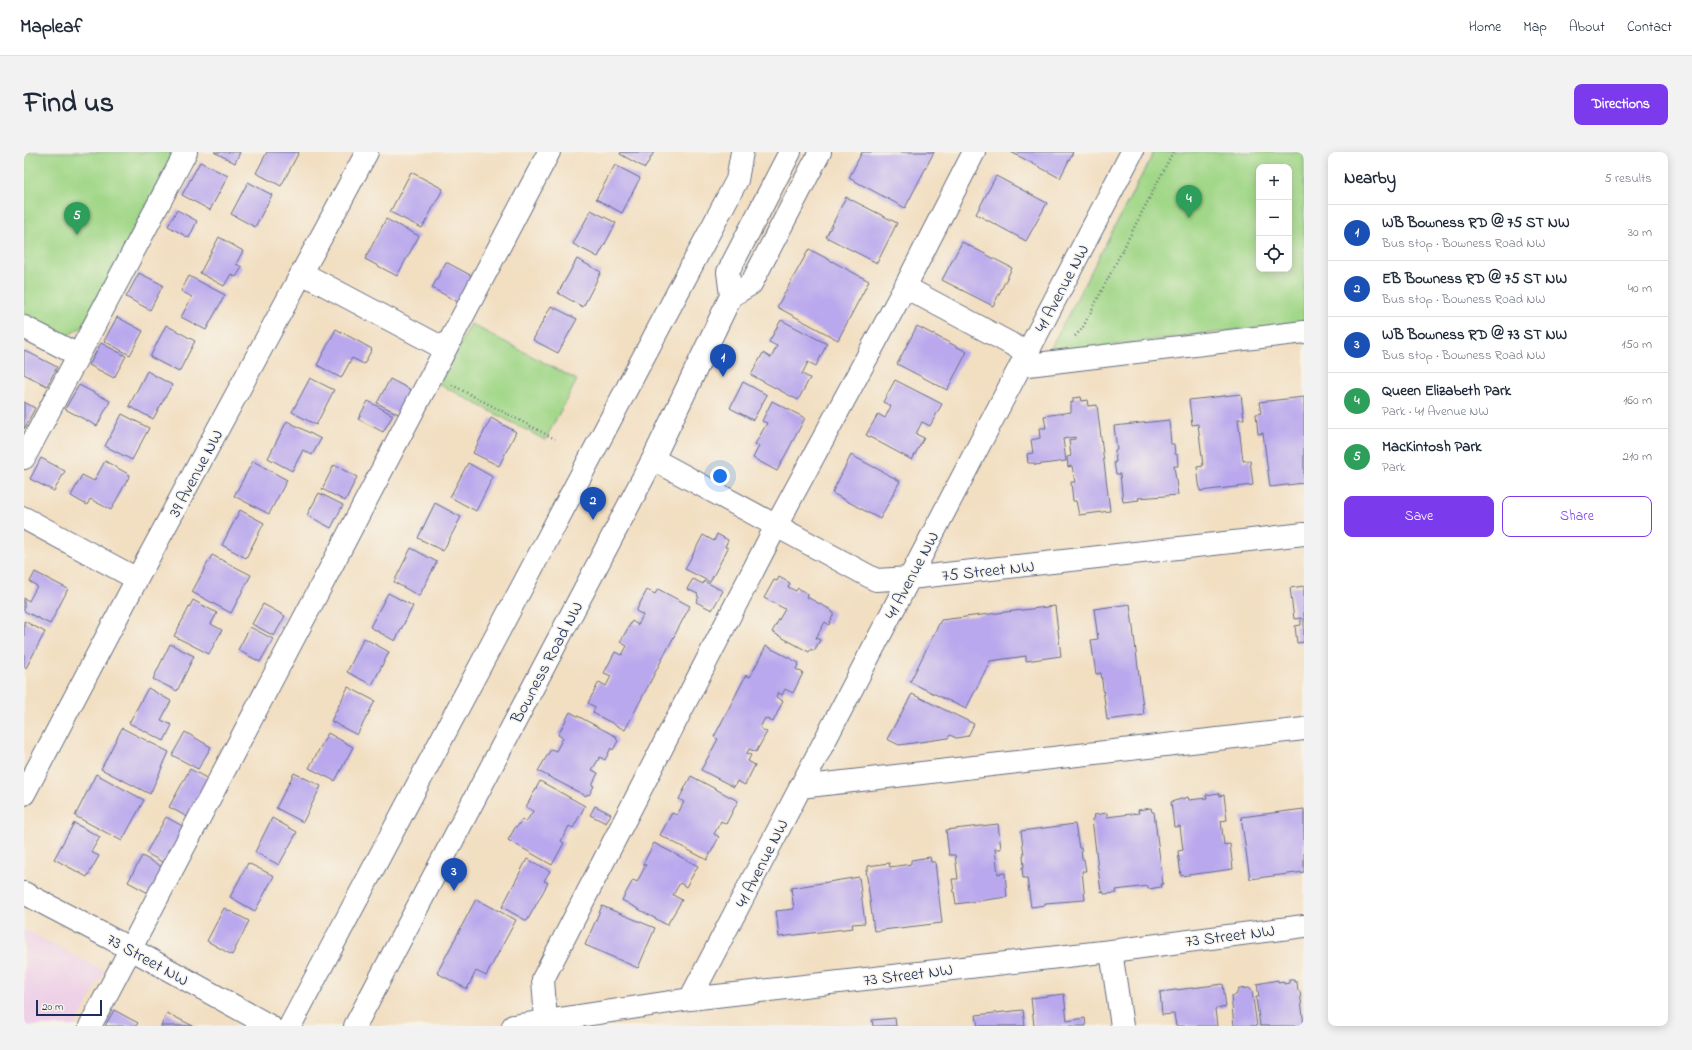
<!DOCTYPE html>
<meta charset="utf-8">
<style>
:root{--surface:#fff;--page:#f2f2f3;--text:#1f2937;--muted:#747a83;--line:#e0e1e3;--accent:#7c3aed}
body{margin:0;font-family:"Indie Flower",sans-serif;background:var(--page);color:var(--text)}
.controls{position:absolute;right:12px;top:12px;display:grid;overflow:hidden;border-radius:8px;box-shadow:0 2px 10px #0003}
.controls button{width:36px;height:36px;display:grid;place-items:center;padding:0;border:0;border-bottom:1px solid var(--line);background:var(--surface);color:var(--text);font:20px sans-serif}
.scale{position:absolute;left:12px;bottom:10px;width:66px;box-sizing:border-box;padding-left:4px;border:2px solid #1b2f5e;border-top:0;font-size:11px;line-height:14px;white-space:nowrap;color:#1b2f5e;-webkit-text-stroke:3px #f7f3e8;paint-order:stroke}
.you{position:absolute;left:696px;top:324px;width:14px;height:14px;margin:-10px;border:3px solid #fff;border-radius:50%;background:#1a73e8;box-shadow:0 0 0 6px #1a73e833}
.badge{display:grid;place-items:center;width:26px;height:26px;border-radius:50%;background:var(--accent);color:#fff;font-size:13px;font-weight:700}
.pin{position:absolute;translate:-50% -33px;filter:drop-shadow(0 1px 2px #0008)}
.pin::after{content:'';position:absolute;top:21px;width:14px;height:12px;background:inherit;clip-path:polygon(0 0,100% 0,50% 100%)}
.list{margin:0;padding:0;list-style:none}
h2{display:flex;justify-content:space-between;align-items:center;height:52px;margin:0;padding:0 16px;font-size:17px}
h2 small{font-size:13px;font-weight:400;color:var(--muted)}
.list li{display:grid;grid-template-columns:26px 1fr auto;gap:12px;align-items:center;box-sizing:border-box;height:56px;padding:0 16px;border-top:1px solid var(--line)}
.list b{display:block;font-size:15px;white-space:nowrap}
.list p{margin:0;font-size:13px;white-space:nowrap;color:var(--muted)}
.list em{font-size:13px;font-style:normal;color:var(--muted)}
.actions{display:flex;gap:8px;padding:12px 16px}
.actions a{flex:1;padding:9px 0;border:1px solid var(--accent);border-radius:8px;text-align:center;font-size:14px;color:var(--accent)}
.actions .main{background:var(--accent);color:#fff}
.icon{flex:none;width:22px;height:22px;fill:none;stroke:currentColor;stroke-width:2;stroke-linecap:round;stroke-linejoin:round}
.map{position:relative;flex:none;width:1280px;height:874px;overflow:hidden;border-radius:8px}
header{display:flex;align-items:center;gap:24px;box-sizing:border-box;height:56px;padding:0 20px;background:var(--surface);border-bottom:1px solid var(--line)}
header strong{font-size:19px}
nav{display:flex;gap:22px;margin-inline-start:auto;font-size:14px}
.intro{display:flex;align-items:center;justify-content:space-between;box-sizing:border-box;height:96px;padding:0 24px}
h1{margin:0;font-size:28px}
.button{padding:10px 18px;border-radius:8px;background:var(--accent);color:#fff;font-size:14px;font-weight:700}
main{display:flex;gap:24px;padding:0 24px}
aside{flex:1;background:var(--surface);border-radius:8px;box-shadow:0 2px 10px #0003}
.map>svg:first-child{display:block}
.built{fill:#eed0e7}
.green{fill:#a1d788;stroke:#5e8373;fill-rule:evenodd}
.building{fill:#b9a8ed}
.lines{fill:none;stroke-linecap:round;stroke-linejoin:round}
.minor-casing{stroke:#666d81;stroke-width:24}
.path{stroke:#666d81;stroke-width:2.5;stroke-dasharray:1 3;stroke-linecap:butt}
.minor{stroke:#fff;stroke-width:22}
.labels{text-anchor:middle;stroke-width:3;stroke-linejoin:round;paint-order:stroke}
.street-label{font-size:17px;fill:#1b2f5e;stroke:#f7f3e8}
</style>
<header>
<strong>Mapleaf</strong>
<nav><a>Home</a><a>Map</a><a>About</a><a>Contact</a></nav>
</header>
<div class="intro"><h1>Find us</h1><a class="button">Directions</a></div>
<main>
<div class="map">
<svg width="1280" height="874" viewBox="0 0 1280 874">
<rect width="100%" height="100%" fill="#f7f3e8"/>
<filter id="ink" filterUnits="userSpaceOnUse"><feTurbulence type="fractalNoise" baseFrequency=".025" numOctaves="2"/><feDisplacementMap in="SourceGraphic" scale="8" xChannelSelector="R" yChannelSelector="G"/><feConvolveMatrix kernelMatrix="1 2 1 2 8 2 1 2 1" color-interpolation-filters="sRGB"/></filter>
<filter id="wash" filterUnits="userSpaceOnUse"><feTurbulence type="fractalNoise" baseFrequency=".012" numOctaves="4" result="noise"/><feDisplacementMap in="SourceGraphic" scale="16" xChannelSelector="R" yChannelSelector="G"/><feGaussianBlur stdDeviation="0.9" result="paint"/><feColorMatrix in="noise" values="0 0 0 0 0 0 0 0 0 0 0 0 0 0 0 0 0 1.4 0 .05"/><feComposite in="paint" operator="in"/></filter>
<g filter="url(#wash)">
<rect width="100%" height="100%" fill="#f2dfc2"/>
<!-- built -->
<path class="built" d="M0,777L80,819L51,874H0Z"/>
<!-- green -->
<path class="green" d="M0,0H151L58,175L41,185L0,167Z
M1130,0H1280V170L1024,201ZM1235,15H1265V117H1235Z
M447,172L553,228L521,288L415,232Z"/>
<g id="blocks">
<!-- building -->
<path class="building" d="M190,0H216L211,11Z
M243,0H275L257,34L232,21Z
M597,0H630L621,16L596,2Z
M838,0H910L881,56L825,26Z
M987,0H1049L1036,26Z
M176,10L204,24L186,58L158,43Z
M591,13L616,26L598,61L572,47Z
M387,20L419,37L398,76L366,60Z
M972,24L1023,51L1002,89L952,62Z
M224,30L248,43L231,75L207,62Z
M822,45L873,71L853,111L802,85Z
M153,58L173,69L165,86L144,74Z
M567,58L592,71L574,105L549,92Z
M362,67L395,84L373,124L341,107Z
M195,85L219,99L212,112L218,115L212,125L207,122L200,134L176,121Z
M938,90L988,116L969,154L918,128Z
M785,97L845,129L814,188L753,155Z
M553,107L577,120L559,155L534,141Z
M422,110L448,124L434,150L408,136Z
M115,121L139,133L126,158L102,145Z
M165,124L201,143L182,178L157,165L168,145L157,139Z
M527,154L553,167L534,201L509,188Z
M93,165L119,179L106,203L80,189Z
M757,168L803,192L792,214L784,210L778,222L786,226L774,248L727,223L739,201L747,206L753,194L745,190Z
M142,173L171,189L155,220L126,205Z
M893,174L943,200L923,238L873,212Z
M312,177L348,197L340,212L328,206L317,226L293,213Z
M77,191L102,204L90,226L65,213Z
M0,198L33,215L23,234L0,222Z
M123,219L148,233L129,267L105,254Z
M286,226L310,238L292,273L268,260Z
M366,227L391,240L378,264L353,251Z
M871,228L918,252L906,274L898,270L892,282L900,286L888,308L842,283L854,262L861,266L867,254L859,250Z
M719,230L743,243L729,268L706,256Z
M55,233L86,249L73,274L41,257Z
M1217,242L1220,267H1214L1219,309L1226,308L1229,333L1176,339L1173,315L1179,314L1174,272L1168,273L1165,248Z
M1057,245L1058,249L1063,248L1064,254L1073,253L1086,359L1055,363L1052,349H1049L1047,330H1051L1048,314L1044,315L1043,305L1047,304L1045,288L1051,287V285L1039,287L1042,309L1011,313L1010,311H1004L1003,302L1009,301L1007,288L1016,286L1015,276H1022L1020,264L1047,260V250L1049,251V246Z
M1280,245V331L1246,335L1239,281L1234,282L1232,262L1237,261L1235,250Z
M344,249L369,263L359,280L334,267Z
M748,249L781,266L753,319L729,306L735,294L731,292L743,271L738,269Z
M0,250L11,256L0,277Z
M98,262L125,276L108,308L81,294Z
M467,266L492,280L475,314L449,301Z
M1145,268L1147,292H1150L1151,302H1153L1154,314H1150L1154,343L1114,346L1115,348L1099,350L1096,322H1092L1090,310H1092L1091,298H1093L1090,274Z
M263,269L297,287L288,303L279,298L268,319L244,306Z
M827,303L876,329L856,367L808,341Z
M17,306L41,319L30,339L6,327Z
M81,309L106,323L87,358L66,347L63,353L47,344L58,323L70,329Z
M229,309L263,328L245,362L210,344Z
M444,311L469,325L452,359L426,345Z
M310,313L333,325L321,349L298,337Z
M295,341L319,353L307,376L283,363Z
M411,351L437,365L419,399L394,386Z
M216,358L240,371L222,406L198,393Z
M693,382L704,388L701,395L704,396L686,430L661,417L679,383L690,389Z
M387,396L413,410L395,444L370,430Z
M188,403L227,423L207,461L168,440Z
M11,420L44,437L26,472L0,459V446L5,449L13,434L6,430Z
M755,425L766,431L764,435L772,439L774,436L784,442L783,445L807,458V459L810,461L805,473L801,470L792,486L796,488L790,499L787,497L785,500L748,480L761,457L740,446L750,428L753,429Z
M669,427L679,432L680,429L699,439L688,458L672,450L675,445L673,444L674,442L663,437Z
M1280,434V490L1273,491L1271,474L1277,473V466L1270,467L1266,436Z
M634,437L666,454L601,578L569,561L571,555L564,551L575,530L582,534L587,524L580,521L591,500L598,503L603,494L596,490L608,469L614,473L619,463L612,459L623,438L631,442Z
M364,441L389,454L371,489L346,475Z
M169,448L193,461L187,472L198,478L185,502L150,484Z
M239,452L261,464L250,484L228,472Z
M1106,452L1120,563L1083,568L1077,521L1072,522L1067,488L1074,487L1070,457Z
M1031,454L1037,504L1002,509V504L966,509L942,557L886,530L917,468Z
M0,469L21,480L2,516L0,515Z
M226,475L249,487L236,510L214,498Z
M340,486L365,500L348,533L323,520Z
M146,492L170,504L153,539L129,527Z
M742,494L775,511L772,517L779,521L769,541L761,537L758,543L754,540L752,545L759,549L749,570L741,566L736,576L743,580L732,600L725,597L723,601L727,603L724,609L731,613L721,633L713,629L710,635L677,618L694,587L690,585L722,523L726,525Z
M324,535L351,549L333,583L307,569Z
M124,536L147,549L137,568L148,573L140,589L105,571Z
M888,542L950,572L944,584L932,586L926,583L924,586L875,593L863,587Z
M546,560L593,585L592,587L594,589L589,598L587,596L581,608L576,605L568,618L574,621L568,633L570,634L565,643L563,642L562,644L514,619L527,597L532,599L539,586L534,583Z
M98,576L145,600L126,642L77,617Z
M161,580L187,595L174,617L148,603Z
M304,581L329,595L311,629L285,616Z
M166,617L186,628L165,666L145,655Z
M270,621L297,634L279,670L252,656Z
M72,622L120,648L98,689L51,664Z
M667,624L714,649L702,672L697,669L690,682L695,685L683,708L636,683L648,661L653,663L660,650L655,647Z
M516,629L561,654L549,676L545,674L537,689L540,691L528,713L484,688L492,674L493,675L498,667L502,670L509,659L502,655Z
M1195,641L1196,644L1200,643L1203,668L1197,669L1200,693L1206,692L1209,717L1157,724L1154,699L1159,698L1156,674L1150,675L1147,650L1164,645L1165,648L1183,646L1182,643Z
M571,654L587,662L582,671L566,663Z
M1127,656L1128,660H1130L1139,732H1137V735L1124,737V734L1092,738L1093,741L1080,742L1079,739L1077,740L1068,667L1071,666L1070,663L1083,661V665L1115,661L1114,658Z
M1280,657V720L1226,727L1217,665Z
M142,665L162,676L142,712L122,701Z
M248,666L273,680L255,713L231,700Z
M50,671L76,685L67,700L75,704L63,725L30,707Z
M974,672L977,697H971L974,722L981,721L983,745L932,752L928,727H934L931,703H925L922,678Z
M1051,672L1055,696H1057L1058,707H1060L1062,719H1058L1061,748L1021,751V753L1007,755L1003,726H999L998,715H1000L999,703H1000L997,679Z
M630,691L674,714L662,735L656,731L649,743L658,748L643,773L598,748L609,728L613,730L622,713L619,712Z
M118,704L140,716L126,742L104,730Z
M906,705L907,710H911L918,771L850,779L842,718H844V714L865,711L866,715L887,712V708Z
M503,707L526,719L520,729L524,731L503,769L478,755Z
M224,711L250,724L231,759L206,745Z
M835,725L841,771L828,772L829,776L755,785L752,759L770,757L767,736Z
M452,747L492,768L462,824L452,819L443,837L413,821Z
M578,754L631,776L614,816L561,793Z
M200,756L225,769L208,803L183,789Z
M1254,828V831L1260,830V832L1265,831V828H1270L1271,830H1273L1274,839H1276L1280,874H1236L1232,845H1235L1233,832Z
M1199,832L1202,855L1191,857L1193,874H1152L1150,862L1138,863L1136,840Z
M1225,836L1228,839L1233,874H1210L1207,844L1212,843L1215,837Z
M1040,842L1043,869L1061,866L1062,874H1010L1007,846Z
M90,858L114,871L112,874H81Z
M999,858L1001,874H954L952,863Z
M143,861L169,874H137Z
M871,866L872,874H849L848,868Z"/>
</g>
</g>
<g filter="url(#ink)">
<use href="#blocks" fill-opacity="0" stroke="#666d81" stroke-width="1"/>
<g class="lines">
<defs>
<path id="minor" d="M278,121L421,197
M881,135L1004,201
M707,144L704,120L766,0
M0,175L54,203
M996,214L1280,180
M0,306L162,0
M629,307L852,428L886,426L1280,382
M0,366L113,427
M776,635L1280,577
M0,642L113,427L343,0
M0,741L107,797L246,874
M1087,799L1098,874
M666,847L1108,0
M522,869L519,827L752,374L881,135L950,0
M66,874L525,0
M266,874L713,28L718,0
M331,874L629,307L707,144L727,132L796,0
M489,874L666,847L1087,799L1280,774"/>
</defs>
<!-- minor casing -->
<use href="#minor" class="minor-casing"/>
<!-- path -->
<path class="path" d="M1051,184L1058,177L1149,0
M428,233L531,287"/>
<!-- minor -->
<use href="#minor" class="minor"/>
</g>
</g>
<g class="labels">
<!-- street labels -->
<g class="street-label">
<text transform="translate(1037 136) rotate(-62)" y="6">41 Avenue NW</text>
<text transform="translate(171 321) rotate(-62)" y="6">39 Avenue NW</text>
<text transform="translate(964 418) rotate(-6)" y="6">75 Street NW</text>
<text transform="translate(887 423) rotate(-62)" y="6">41 Avenue NW</text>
<text transform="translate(522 510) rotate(-62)" y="6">Bowness Road NW</text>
<text transform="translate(737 711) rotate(-63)" y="6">41 Avenue NW</text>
<text transform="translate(1206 783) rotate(-7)" y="6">73 Street NW</text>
<text transform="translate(124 807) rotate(29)" y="6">73 Street NW</text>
<text transform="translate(884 822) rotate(-7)" y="6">73 Street NW</text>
</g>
</g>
</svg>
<div class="controls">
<button>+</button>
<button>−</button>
<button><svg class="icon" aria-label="locate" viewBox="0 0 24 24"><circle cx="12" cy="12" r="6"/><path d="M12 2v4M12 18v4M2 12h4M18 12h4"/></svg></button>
</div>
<div class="scale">20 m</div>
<div class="you"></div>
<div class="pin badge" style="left:699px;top:225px;background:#1a4fb4">1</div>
<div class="pin badge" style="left:569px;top:368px;background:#1a4fb4">2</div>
<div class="pin badge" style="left:430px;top:739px;background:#1a4fb4">3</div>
<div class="pin badge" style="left:1165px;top:66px;background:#2e9e5b">4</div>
<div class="pin badge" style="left:53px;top:83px;background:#2e9e5b">5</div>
</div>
<aside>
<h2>Nearby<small>5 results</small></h2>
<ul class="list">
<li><span class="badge" style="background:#1a4fb4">1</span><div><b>WB Bowness RD @ 75 ST NW</b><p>Bus stop · Bowness Road NW</p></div><em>30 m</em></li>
<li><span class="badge" style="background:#1a4fb4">2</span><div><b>EB Bowness RD @ 75 ST NW</b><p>Bus stop · Bowness Road NW</p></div><em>40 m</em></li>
<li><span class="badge" style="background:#1a4fb4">3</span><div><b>WB Bowness RD @ 73 ST NW</b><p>Bus stop · Bowness Road NW</p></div><em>150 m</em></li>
<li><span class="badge" style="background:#2e9e5b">4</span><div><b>Queen Elizabeth Park</b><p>Park · 41 Avenue NW</p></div><em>160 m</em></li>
<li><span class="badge" style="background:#2e9e5b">5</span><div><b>MacKintosh Park</b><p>Park</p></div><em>210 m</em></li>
</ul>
<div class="actions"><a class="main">Save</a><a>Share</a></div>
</aside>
</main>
